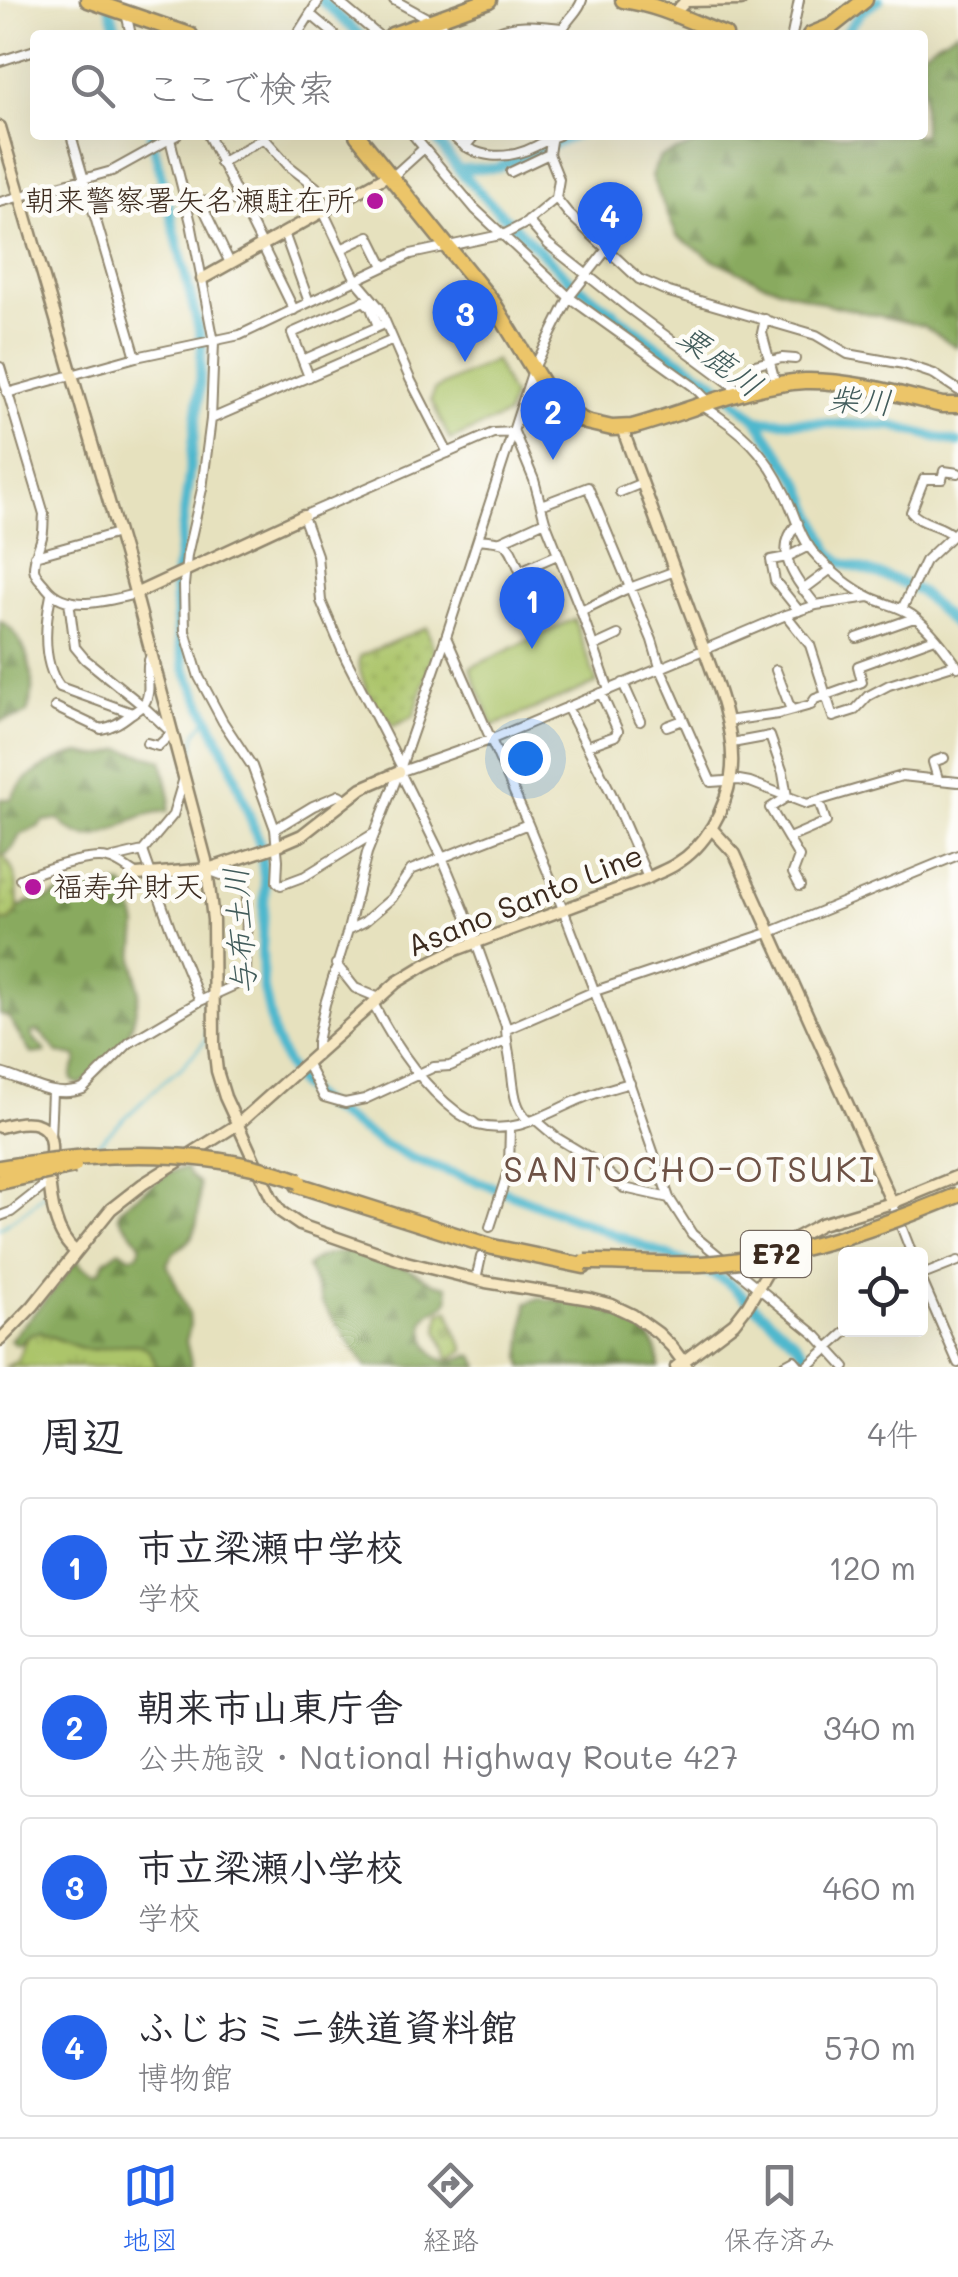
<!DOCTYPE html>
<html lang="ja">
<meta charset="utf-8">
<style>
:root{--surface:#fff;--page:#f7f7f7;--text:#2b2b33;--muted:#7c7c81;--line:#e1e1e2;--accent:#2563eb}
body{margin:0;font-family:Mali,"Klee One",sans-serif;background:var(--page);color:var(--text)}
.controls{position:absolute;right:30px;bottom:30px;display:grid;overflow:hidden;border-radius:10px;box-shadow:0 10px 40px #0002}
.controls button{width:90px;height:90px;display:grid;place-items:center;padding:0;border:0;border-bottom:2px solid var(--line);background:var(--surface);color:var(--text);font:50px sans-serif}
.you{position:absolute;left:525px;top:758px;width:35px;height:35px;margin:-25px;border:8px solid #fff;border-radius:50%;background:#1a73e8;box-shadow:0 0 0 15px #1a73e833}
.badge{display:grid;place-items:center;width:65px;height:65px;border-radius:50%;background:var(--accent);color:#fff;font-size:32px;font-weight:700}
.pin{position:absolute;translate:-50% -82px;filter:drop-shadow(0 2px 5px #0008)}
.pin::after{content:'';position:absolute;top:52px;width:35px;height:30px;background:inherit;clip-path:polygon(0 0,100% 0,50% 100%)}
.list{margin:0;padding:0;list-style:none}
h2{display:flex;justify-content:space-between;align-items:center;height:130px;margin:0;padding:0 40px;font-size:42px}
h2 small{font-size:32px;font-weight:400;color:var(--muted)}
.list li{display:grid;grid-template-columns:65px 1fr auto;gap:30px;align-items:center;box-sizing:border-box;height:140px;margin:0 20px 20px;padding:0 20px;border:2px solid var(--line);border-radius:10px}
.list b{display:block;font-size:38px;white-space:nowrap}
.list p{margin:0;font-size:32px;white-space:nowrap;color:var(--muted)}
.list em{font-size:32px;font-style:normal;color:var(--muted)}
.icon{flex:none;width:55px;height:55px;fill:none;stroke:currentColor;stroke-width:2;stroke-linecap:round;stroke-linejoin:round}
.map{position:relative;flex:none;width:958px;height:1367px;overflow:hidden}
.search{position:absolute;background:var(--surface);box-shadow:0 10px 40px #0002;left:30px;right:30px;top:30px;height:110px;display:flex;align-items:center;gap:25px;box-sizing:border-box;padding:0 35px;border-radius:10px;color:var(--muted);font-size:38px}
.sheet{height:770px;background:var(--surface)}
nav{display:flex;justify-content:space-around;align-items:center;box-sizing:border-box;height:140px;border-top:2px solid var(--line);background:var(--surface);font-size:28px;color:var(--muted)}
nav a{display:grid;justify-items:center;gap:5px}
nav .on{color:var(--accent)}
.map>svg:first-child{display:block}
.grass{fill:url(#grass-tufts);stroke:#747844;stroke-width:2.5}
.forest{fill:url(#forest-firs);stroke:#626a3e;stroke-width:2.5}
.cemetery{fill:url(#cemetery-stones);stroke:#747844;stroke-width:2.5}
.park{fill:url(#park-dots);stroke:#747844;stroke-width:2.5}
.pitch{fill:#acc56b;stroke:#747844;stroke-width:2.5}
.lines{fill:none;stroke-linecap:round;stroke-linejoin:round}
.stream{stroke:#4fb8cd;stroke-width:2.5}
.river{stroke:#4fb8cd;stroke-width:10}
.street-casing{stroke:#90866e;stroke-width:12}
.secondary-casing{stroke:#90866e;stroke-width:15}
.highway-casing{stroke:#90866e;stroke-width:19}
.street{stroke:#fff;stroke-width:8}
.secondary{stroke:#f7e8c3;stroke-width:10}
.highway{stroke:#ecc569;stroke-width:14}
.highway-bridge-casing{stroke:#90866e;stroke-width:19;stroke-linecap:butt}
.highway-bridge{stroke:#ecc569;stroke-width:14}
.poi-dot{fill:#b5179e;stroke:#fdfcf7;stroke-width:4}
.labels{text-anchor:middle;stroke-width:9;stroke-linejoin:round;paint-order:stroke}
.shield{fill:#fdfcf7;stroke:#75695f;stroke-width:2.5}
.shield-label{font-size:28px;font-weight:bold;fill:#3b2a1e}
.poi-label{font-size:30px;fill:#3b2a1e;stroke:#fdfcf7;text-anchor:end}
.street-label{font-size:30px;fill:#3b2a1e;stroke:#fdfcf7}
.water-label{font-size:32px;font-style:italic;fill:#425c5b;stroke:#fdfcf7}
.quarter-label{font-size:35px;letter-spacing:2.5px;fill:#6e5246;stroke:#fdfcf7}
</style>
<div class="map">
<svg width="958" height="1367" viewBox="0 0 958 1367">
<defs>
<pattern id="grass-tufts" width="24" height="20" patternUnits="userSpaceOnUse" patternTransform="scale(2.5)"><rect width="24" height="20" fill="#acc56b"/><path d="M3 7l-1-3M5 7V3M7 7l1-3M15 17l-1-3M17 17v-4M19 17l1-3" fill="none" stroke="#95a95c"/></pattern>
<pattern id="forest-firs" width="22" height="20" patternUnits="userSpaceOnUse" patternTransform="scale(2.5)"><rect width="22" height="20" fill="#89aa5f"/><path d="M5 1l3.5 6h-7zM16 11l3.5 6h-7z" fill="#718b4e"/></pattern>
<pattern id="cemetery-stones" width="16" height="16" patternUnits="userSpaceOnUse" patternTransform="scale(2.5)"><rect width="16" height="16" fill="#acc56b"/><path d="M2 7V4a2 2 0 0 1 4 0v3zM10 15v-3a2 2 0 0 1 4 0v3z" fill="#95a95c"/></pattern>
<pattern id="park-dots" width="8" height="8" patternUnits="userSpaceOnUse" patternTransform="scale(2.5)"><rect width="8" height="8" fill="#acc56b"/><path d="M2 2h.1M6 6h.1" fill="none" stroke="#95a95c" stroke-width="1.8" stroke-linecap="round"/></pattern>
</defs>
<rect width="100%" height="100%" fill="#fdfcf7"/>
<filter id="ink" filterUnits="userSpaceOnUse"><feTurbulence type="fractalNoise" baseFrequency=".01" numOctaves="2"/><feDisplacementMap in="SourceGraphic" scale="20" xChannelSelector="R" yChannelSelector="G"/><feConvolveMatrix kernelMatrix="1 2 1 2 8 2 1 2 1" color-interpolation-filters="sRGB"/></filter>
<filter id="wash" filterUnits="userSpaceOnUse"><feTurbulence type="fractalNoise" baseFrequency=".0048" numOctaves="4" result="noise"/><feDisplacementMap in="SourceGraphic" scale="40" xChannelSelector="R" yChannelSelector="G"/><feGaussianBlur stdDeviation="2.25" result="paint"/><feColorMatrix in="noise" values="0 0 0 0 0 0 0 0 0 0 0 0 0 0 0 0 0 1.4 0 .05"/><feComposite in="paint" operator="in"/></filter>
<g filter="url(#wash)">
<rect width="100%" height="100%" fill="#e6e1be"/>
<!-- grass -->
<path class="grass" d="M37,1332C53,1336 67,1344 82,1348C108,1356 147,1324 156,1367H6L18,1360C22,1347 23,1337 37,1332Z"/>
<!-- forest -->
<path class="forest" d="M958,30V348L924,326L826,304L761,282L712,259L677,236L651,176L660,157L721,135H923V51Z
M0,621C19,631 30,657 32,679C34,689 30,703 27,713C18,720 9,716 0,722Z
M122,749L162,760L170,797L168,811C158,812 147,814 137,818C106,833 87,850 58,819L44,821L38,827L20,835L13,848L0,859V799H11C21,777 52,760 75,754C85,751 81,754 91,755C103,757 111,754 122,749Z
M110,885H123L129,892L137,926L134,959L139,993L134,1018L128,1036L106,1067L79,1085L72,1080L71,1076L77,1060L76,1056L58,1053L44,1036L37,1031L32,1032V1036L46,1052L31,1054L9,1018L0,1014V909L24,906L27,902L45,900L69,889H87Z
M185,1168L189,1175L199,1184C199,1200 200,1229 189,1240C179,1250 173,1251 167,1264L189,1314L190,1327L186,1341L192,1367H156C147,1324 108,1356 82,1348C67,1344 53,1336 37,1332L29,1335L19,1344H15L10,1340L61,1282L77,1259L82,1267L94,1273L99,1272L106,1260L120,1250L130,1257L138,1254L141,1245L118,1216L121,1208L168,1173Z
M349,1251L358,1252L377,1262L407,1268L434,1283L447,1286C455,1315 431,1302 424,1323C423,1327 425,1334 426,1339C434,1365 448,1363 470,1355L474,1356L479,1367H366L322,1303L307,1267C316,1254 335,1254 349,1251Z
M539,1298C552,1302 565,1299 579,1301C616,1306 658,1325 659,1367H523L521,1358L527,1303Z"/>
<!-- cemetery -->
<path class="cemetery" d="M449,1310L456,1332L465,1350L449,1359L438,1331L440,1313Z"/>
<!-- park -->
<path class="park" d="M427,627L434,651L414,716L393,726L387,715L382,717C373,699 356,677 360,656Z
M0,854C18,867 18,891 18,911L10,921H0Z"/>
<!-- pitch -->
<path class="pitch" d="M495,360L512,397L507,415L450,440L431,400L434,390Z
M574,619L597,683L493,726L470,668Z"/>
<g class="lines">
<!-- stream -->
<path class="stream" d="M189,776L196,734L207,717
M177,814L184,793
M147,854L157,840
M92,1149L164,1081L181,1068L206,1040V1009L203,1002
M0,1228L29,1208L46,1192"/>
<!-- river -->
<path class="river" d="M321,0L360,35
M110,7L118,35
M844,35L862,11L879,0
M151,135L202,342L199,395L175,586L178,637L185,669L231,765L260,845L265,885L262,950L263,984L274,1036L286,1063L299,1084L320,1103L383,1144L413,1159L493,1187L697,1267L726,1281L796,1342L817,1367
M433,135L458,169L488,201L569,279L659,347L713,381L757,420L801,484L829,551L842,563L893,579L919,591L958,629
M458,169L497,168L576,135
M757,420L893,426L958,443"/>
</g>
</g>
<g filter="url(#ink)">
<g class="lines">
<defs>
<path id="street" d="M336,0L378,35
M394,0L458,35
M126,13L131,35
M310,14L335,35
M297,35L319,0
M490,35C512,22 537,25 562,28
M561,35C563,21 578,14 582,0
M792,35L799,0
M0,61L35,50
M71,135L136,357
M169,135L191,223L214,342L211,419L202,489L187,555L184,585L185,631L199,677L223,722L252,766L275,829
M208,135L294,310
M413,135L475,209L570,298L693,386L709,402
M452,135C475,160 507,161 536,146C544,142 550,138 559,135
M465,147L475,135
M220,163L264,138L289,166L316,187L327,209
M511,172L549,154
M391,178L423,149
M556,198L568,213L639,279L669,292L816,335L848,354L904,364L934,374L958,390
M200,201L230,263
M0,202L112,171L177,135
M196,202L239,200
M323,211L356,280L379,307L410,379L448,453
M528,221L548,244L631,310L743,393
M284,233L309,302
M341,249L369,236L384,266
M765,319L762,333L776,385
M303,360L382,325
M751,366L782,358L795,359
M0,367L44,514C43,522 44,530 42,537C39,548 34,557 34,568C35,577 41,580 46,587C66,613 108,601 135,594
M309,377L292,333L364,301L371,308L378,326
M7,393L136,357L240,335L411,254L505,234L526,223L556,198L559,179L549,154L552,135
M703,406C743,431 765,452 785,494C795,514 800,539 816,555C830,571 851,588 870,597C884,604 899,606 912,615C930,628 945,649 958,667
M211,419L393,340
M514,432L534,480L545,521L581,611L609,690
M620,492L642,483
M541,505L588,487L652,640L660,667L711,782L739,780L750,782L807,804L902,776L958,782
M798,523C771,551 797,582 816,605
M952,535C940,524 920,524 911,512L924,479H942L944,471L958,473
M478,539C511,542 507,541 520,571L557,555
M501,541L545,521
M35,556L118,533
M803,590L831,569
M51,595C45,624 41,662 60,687L132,713
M69,601L75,647L85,659L143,706L172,733L158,746L147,743
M902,609L925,561L958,530
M581,611L624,590L675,571
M799,611L775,581L771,560L787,557L809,546
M786,615L810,645L833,717L855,710L868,696L889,685L956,664
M446,637L528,824L563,909L628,1079L669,1198L692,1234L817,1336L845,1367
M857,638L914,618
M594,646L618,635
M776,670L791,710
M623,683L640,721
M55,707L101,729C113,727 121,722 131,714C134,712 142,707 144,704C154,689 143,670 151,655
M567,707L611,793L648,878
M727,721L778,714L811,705L815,699L862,682L858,666L935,638
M667,726L683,720
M732,743L770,736L783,773L787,797L770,808L799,857L793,873L800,886
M587,746L615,736L618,731L601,693
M401,766L346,659L321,601L317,555L303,516L493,433L514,432
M399,772L490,740L786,615L816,605L869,597
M400,772L442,857L464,910L506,1026C506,1041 509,1052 511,1067C514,1087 513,1106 528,1120
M184,778L173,815L143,851L170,927L200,1001
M938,779L933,762L944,758
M347,800L339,795L313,806L275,829L278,860L277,882L281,885L305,876L373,834
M789,838L826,822L819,801
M109,859L143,851
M20,879C39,871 89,854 108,859C119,861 128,870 137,875
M348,930L364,922L392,898L411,870L528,824
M336,964L355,988L379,998
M373,1003C394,1044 420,1084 457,1112C464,1118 471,1119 477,1125C515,1135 543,1115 576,1101C593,1093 612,1088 630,1083
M507,1029L595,991L771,932L958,855
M317,1055V1042L325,1004L348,930L367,853L399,772L446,637L533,370L570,296L608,248
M307,1064L324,1097L345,1103L365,1099L434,1067L450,1066L505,1041
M0,1073C28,1080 53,1100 83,1089L129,1043L200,1001L246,980L247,897L245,884L208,870
M537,1121L557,1138L595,1161L624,1188L669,1198
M50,1138L52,1092
M892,1203L912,1254
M0,1216L11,1212L49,1182
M490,1227L509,1168L510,1127
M920,1276L958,1363
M920,1276L958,1261
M476,1280L481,1257
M781,1367L794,1360L800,1367
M807,1367L848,1330"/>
<path id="secondary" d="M674,13L686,1L741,0
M0,127L132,581L206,860L213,920L214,1045L217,1071L225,1097L271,1197L281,1212L300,1225L406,1262L486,1282L590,1299L612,1305L633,1315L658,1333L672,1347L687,1367
M202,279L388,175
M135,594L303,516
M711,828L735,854L892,1203
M137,875L208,869L274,847L302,835L362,788L399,772
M0,1127C20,1121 49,1116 51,1145C52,1156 49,1166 49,1177C51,1203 55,1235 76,1252
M0,1340L33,1306L111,1209L143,1184L238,1124L397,982L425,965L453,951L648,878C657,873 667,870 676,864C706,846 725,810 731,776C739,727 705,654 688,607C666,548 644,488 622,428
M676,1367L734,1323L748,1305L776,1257L797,1237L821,1224L892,1203L958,1176"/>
<path id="highway" d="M88,0L190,35
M623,0C660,5 691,22 725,35
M392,35L489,0
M810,35L832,26L865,0
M357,135L493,303L551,398L567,412L586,422L612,428L632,427C687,412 749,384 805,381C850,380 898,394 942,405H958
M0,1168L19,1165
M0,1182L18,1178
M298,1185L493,1247L584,1266"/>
</defs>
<!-- street casing -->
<use href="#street" class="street-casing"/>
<!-- secondary casing -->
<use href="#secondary" class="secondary-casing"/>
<!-- highway casing -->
<use href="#highway" class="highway-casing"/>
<!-- street -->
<use href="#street" class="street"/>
<!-- secondary -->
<use href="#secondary" class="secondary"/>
<!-- highway -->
<use href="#highway" class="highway"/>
<defs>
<path id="highway-bridge" d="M19,1165C110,1151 211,1148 299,1181
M18,1178L74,1166
M585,1262C628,1261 671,1267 715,1263C801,1255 879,1228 958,1195"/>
</defs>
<!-- highway-bridge casing -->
<use href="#highway-bridge" class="highway-bridge-casing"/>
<!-- highway-bridge -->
<use href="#highway-bridge" class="highway-bridge"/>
</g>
</g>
<!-- markers -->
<g class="poi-dot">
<circle cx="375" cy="201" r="10"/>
<circle cx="33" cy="887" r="10"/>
</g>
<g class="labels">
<!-- shield labels -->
<rect class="shield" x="741" y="1231" width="70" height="46" rx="8"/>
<g class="shield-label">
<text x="776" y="1264">E72</text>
</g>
<!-- poi labels -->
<g class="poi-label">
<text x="355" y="211">朝来警察署矢名瀬駐在所</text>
<text x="53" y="897" text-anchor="start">福寿弁財天</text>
</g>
<!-- street labels -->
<g class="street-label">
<text transform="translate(525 901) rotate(-22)" y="10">Asano Santo Line</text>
</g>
<!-- water labels -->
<g class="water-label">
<text transform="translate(720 361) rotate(37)" y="11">粟鹿川</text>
<text transform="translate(860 401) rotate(4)" y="11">柴川</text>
<text transform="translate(240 931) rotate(-94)" y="11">与布土川</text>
</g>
<!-- quarter labels -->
<g class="quarter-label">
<text x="690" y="1182">SANTOCHO-OTSUKI</text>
</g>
</g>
</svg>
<div class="controls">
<button><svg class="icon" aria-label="locate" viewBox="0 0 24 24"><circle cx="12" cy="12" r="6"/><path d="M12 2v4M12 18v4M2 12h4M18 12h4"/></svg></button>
</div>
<div class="you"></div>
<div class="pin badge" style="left:532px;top:649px">1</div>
<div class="pin badge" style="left:553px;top:460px">2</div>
<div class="pin badge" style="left:465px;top:362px">3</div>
<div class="pin badge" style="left:610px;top:264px">4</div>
<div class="search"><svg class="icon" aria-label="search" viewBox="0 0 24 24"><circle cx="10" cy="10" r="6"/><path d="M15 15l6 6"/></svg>ここで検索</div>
</div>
<section class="sheet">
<h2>周辺<small>4件</small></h2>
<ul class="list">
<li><span class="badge">1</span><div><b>市立梁瀬中学校</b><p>学校</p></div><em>120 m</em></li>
<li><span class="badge">2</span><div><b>朝来市山東庁舎</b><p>公共施設 · National Highway Route 427</p></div><em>340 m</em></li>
<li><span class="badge">3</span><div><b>市立梁瀬小学校</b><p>学校</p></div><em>460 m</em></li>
<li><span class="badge">4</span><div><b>ふじおミニ鉄道資料館</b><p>博物館</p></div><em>570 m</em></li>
</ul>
</section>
<nav>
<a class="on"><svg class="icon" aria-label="map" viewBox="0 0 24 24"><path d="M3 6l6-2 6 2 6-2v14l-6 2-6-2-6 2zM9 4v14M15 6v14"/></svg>地図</a>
<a><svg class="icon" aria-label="directions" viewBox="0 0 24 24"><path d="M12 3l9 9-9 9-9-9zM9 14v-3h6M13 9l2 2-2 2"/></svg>経路</a>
<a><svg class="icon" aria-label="saved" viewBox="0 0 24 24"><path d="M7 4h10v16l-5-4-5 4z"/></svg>保存済み</a>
</nav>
